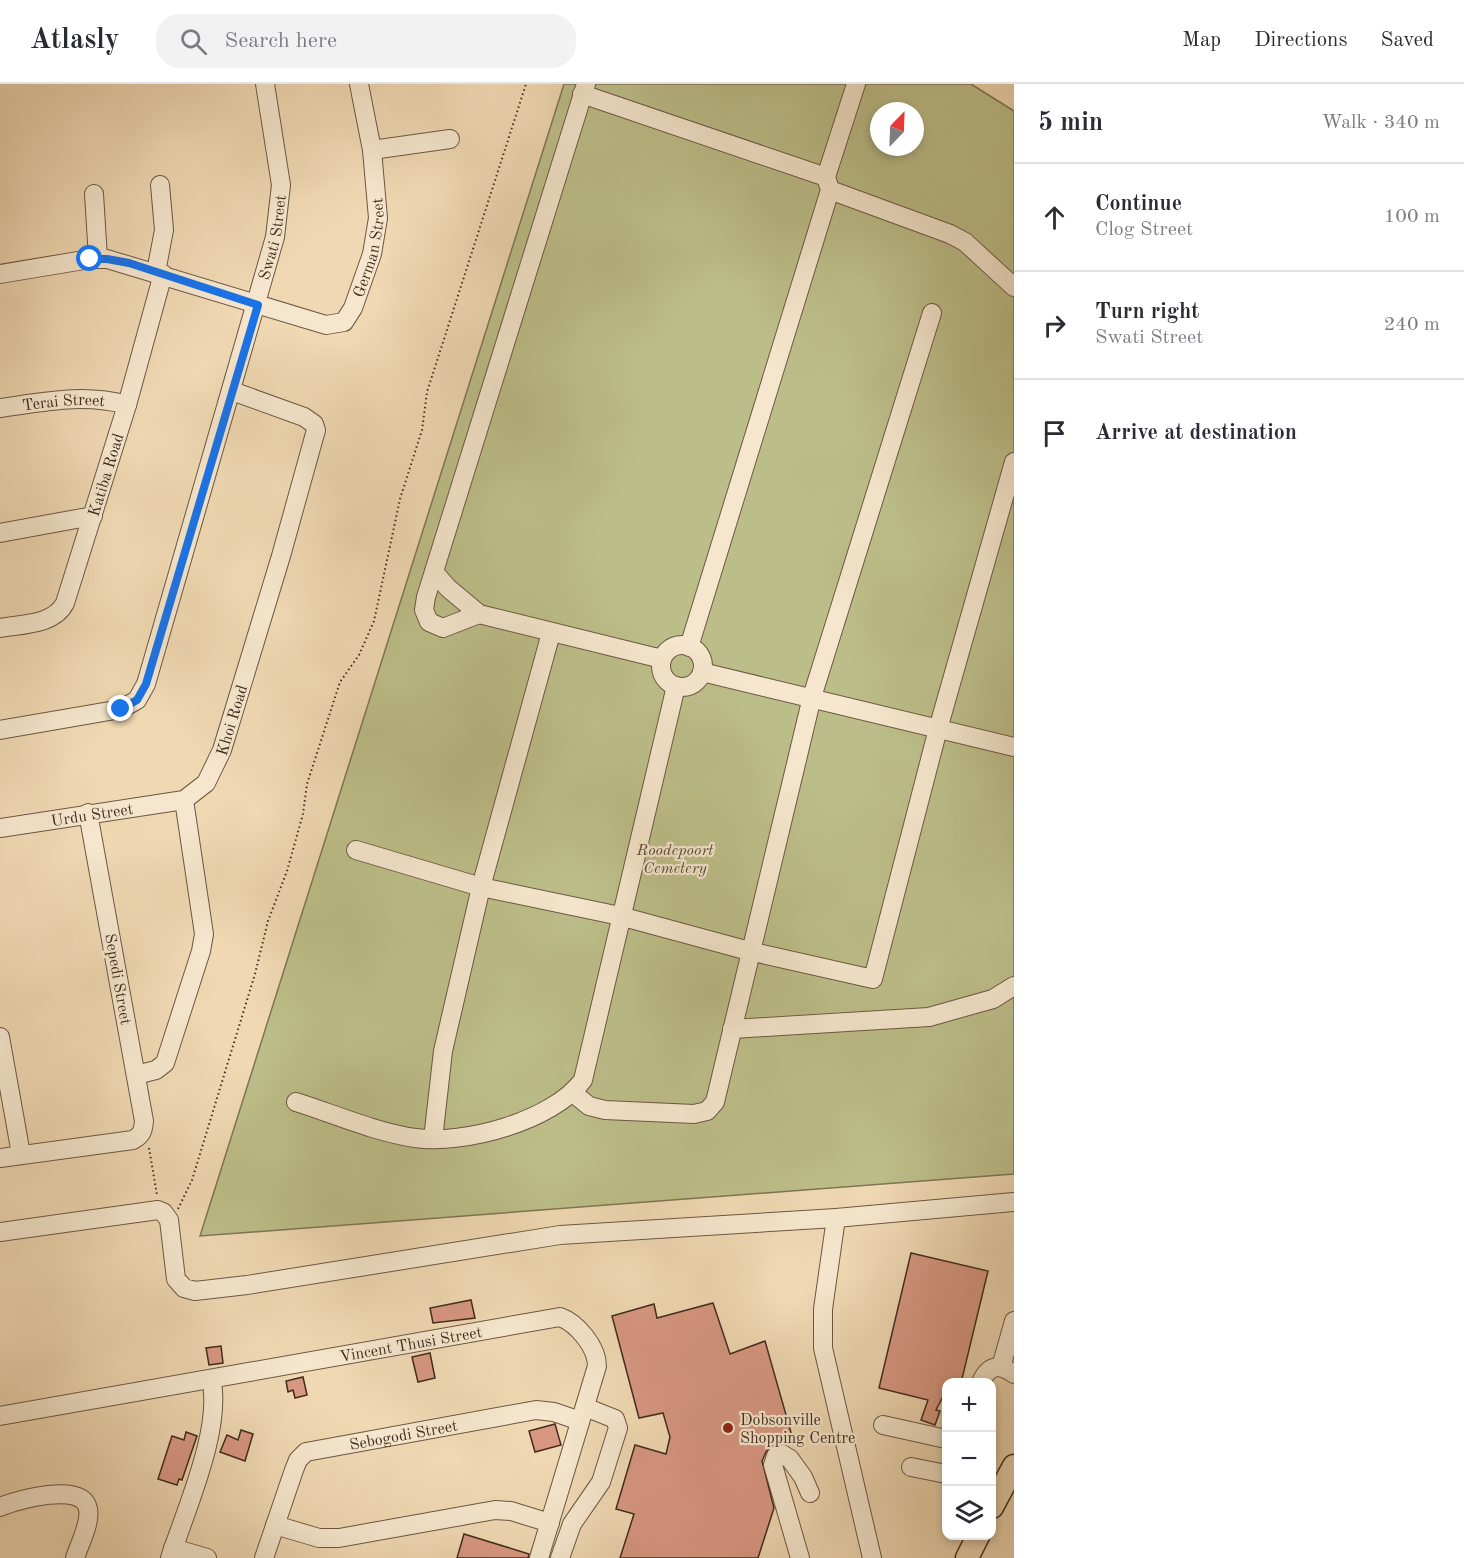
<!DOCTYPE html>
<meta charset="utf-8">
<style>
:root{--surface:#fff;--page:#f2f2f3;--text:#2b2b33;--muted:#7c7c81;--line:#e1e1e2}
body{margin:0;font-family:"Old Standard TT",serif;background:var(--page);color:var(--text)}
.controls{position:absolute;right:18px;bottom:18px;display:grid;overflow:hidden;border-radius:12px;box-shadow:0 3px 9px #0003}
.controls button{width:54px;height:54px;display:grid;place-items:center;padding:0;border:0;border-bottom:2px solid var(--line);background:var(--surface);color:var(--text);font:30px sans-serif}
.compass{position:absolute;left:870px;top:18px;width:54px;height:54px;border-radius:50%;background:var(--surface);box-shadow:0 3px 9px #0003;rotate:23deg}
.stop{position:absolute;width:18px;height:18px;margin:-14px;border:4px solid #1a73e8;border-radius:50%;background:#fff}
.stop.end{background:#1a73e8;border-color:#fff;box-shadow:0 2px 6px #0008}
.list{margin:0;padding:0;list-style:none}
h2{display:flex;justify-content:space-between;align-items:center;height:78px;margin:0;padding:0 24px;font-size:26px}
h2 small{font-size:20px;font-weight:400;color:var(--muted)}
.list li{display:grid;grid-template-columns:39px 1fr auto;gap:18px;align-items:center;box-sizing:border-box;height:108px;padding:0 24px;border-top:2px solid var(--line)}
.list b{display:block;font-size:22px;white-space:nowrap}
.list p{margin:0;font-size:20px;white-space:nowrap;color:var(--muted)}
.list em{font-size:20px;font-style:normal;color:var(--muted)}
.icon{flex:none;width:33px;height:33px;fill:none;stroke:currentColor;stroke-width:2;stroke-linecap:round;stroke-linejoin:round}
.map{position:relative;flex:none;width:1014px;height:1474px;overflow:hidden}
header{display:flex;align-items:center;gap:36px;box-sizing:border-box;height:84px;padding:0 30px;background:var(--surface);border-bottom:2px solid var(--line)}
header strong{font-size:28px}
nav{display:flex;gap:33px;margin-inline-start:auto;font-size:21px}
.search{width:420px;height:54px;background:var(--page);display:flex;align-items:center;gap:15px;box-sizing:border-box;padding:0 21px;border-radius:24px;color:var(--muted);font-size:22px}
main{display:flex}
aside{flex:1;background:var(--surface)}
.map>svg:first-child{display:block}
.green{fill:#bcbe89;stroke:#7f7554;stroke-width:1.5;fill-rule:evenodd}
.building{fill:#d79781;stroke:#422c1e;stroke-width:1.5}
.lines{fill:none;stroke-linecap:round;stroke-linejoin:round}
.minor-casing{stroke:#6d5743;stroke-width:20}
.major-casing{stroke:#422c1e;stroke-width:25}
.path{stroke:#422c1e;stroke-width:2;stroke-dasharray:1.5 3;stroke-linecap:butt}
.minor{stroke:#f5e6cd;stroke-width:18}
.major{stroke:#efd8b2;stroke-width:22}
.route{stroke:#1a73e8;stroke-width:8}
.poi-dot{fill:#8f2418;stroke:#f5e6cd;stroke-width:2}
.labels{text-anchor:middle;stroke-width:4.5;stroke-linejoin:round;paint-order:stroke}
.street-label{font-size:16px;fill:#422c1e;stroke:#f5e6cd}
.park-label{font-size:16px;font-style:italic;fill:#5a4933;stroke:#f5e6cd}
.poi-label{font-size:16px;fill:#422c1e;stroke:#f5e6cd;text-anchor:start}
</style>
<header>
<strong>Atlasly</strong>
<div class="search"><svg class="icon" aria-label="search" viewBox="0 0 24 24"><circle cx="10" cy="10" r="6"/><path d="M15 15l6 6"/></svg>Search here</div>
<nav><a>Map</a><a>Directions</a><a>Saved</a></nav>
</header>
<main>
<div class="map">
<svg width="1014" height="1474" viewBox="0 0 1014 1474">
<rect width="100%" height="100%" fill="#efd8b2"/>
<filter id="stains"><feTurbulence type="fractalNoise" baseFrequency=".00333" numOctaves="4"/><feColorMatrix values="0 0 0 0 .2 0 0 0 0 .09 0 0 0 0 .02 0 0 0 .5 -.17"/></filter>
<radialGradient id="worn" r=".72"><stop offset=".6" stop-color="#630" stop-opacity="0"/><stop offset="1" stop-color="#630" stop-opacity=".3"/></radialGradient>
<!-- green -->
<path class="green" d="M564,0H971L1014,27V1090L200,1152ZM879,27H915V63H879Z"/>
<!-- building -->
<path class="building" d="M911,1169L988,1187L961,1299H946V1307L936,1326L940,1327L935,1341L921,1336L928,1316L879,1304Z
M471,1216L475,1234L433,1239L430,1224Z
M713,1219L730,1270L765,1257L794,1359L772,1362L766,1368L762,1377L774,1424L758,1474H620L634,1430L616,1425L635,1361L666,1370L670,1353L663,1329L639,1334L612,1232L654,1220L657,1234Z
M221,1262L223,1279L209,1281L206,1264Z
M430,1269L435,1294L418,1298L412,1273Z
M303,1293L307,1311L295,1314L293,1306L288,1308L286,1297Z
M555,1340L561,1361L535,1368L529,1347Z
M241,1346L253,1350L245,1377L220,1368L227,1351L238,1356Z
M186,1348L197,1352L182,1396L179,1395L177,1401L158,1395L172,1352L184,1356Z
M464,1450L529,1470L528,1474H457Z"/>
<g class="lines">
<defs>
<g id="minor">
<path d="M582,10L826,93"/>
<path d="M372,66L450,55"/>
<path d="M830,106L950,150L965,158L1014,203"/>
<path d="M94,110L98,174"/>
<path d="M156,188L164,146L160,101"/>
<path id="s1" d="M0,190L90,175H107L326,241L344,238L353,224L372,170L378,134L372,66L359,0"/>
<path id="s2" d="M0,324C44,318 84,309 127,321"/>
<path d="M0,449L93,432"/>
<path d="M434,488L448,504L479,530L662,575"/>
<path d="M479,530L443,544L429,538L424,526L426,513L586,0"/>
<path id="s3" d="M0,544C22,540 54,541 65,519L127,321L163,190"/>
<circle cx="682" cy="582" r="21"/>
<path d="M689,563L830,106L826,93L856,0"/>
<path d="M702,588L1014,663"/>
<path id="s4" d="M0,646L121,625L137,616L146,600L275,153L281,101L265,0"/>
<path id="s5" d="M0,744L184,716L206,699L222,666L281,472L316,346L314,340L304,333L232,307"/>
<path d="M356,766L481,803L620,832L749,867L873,895L938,645L1014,378"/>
<path d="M732,945L929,933L993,915L1014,902"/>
<path d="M0,953L21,1070"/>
<path d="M136,991L156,986L165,979L201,867L204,850L184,716"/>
<path d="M573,1009L589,1022L605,1026L694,1030L707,1027L715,1018L812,613L932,229"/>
<path d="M296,1018C334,1030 375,1048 415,1054C464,1061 553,1037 583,996L676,602"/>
<path d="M433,1055L443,967L481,803L551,549"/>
<path d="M0,1074L133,1056C142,1051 143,1047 144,1037L88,729"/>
<path d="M836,1134L823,1225V1264L872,1474"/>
<path d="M0,1148L158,1126L163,1128L169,1136L176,1195L184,1204L195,1207L247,1201L560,1151L836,1134L1014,1118"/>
<path d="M1001,1283L1014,1237"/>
<path d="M981,1298C989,1281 999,1279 1014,1290"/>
<path id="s6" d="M0,1332L560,1233C577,1239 597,1263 597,1282L539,1474"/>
<path d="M883,1341L946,1355"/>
<path d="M911,1383L946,1390"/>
<path d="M0,1423C17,1416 83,1397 88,1425C91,1439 79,1461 75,1474"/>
<path d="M275,1441L319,1454H339L495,1426L511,1427L550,1439"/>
<path d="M173,1464L207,1474"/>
<path d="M170,1474C186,1425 223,1343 211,1295"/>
<path id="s7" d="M264,1474L294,1386L298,1376L306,1368L536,1326L554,1328L580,1337"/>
<path d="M560,1474L572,1440L601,1398L618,1344L615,1335L585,1323"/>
<path d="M800,1474L773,1381L776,1372L782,1370L790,1375L803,1393L810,1409"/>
</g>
<path id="major" d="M992,1423L1014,1382
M967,1474L978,1452"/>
</defs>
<!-- minor casing -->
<use href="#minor" class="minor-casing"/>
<!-- major casing -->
<use href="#major" class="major-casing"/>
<!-- path -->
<path class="path" d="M149,1064L157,1111
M178,1125L192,1096L255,890L268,837L287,787L303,730L307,700L340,598L359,571L374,537L400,415L422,346L427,308L526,0"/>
<!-- minor -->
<use href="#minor" class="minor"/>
<!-- major -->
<use href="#major" class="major"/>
</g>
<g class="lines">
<!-- route -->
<path class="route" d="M90,175H107L129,179L258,221L146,600L137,616L121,625"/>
</g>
<!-- markers -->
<circle class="poi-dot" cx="728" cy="1344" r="6"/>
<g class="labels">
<!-- street labels -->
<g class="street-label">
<text dy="6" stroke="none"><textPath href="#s4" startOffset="624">Swati Street</textPath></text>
<text dy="6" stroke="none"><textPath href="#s1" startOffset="435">German Street</textPath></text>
<text dy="6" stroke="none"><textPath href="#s2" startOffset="64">Terai Street</textPath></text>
<text dy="6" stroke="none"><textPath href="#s3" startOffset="207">Katiba Road</textPath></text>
<text dy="6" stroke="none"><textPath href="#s5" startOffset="282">Khoi Road</textPath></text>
<text dy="6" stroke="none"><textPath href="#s5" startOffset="93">Urdu Street</textPath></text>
<text transform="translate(119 895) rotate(80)" y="6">Sepedi Street</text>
<text dy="6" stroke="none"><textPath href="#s6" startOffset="417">Vincent Thusi Street</textPath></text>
<text dy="6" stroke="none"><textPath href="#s7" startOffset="214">Sebogodi Street</textPath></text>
</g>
<!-- park labels -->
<g class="park-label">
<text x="675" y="771">Roodepoort<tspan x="675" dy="18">Cemetery</tspan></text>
</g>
<!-- poi labels -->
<g class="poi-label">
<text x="740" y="1341">Dobsonville<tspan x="740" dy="18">Shopping Centre</tspan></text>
</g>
</g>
<rect width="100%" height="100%" filter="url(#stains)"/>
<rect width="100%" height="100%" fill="url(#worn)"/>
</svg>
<div class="controls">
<button>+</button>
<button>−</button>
<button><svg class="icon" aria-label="layers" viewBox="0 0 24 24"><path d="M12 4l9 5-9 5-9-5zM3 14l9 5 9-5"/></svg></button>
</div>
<svg class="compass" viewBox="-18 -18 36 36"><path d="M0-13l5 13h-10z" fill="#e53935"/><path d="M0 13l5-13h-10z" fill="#7c7c81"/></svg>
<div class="stop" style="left:90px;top:175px"></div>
<div class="stop end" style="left:121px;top:625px"></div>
</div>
<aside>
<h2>5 min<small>Walk · 340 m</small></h2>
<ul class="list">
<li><svg class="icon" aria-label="ahead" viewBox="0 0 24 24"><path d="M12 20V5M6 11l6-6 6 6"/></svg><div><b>Continue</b><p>Clog Street</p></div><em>100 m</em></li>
<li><svg class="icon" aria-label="right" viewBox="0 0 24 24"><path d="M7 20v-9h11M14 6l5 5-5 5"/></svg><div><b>Turn right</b><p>Swati Street</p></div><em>240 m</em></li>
<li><svg class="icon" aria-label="arrive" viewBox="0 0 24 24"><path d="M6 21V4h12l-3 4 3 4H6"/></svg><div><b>Arrive at destination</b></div></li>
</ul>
</aside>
</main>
